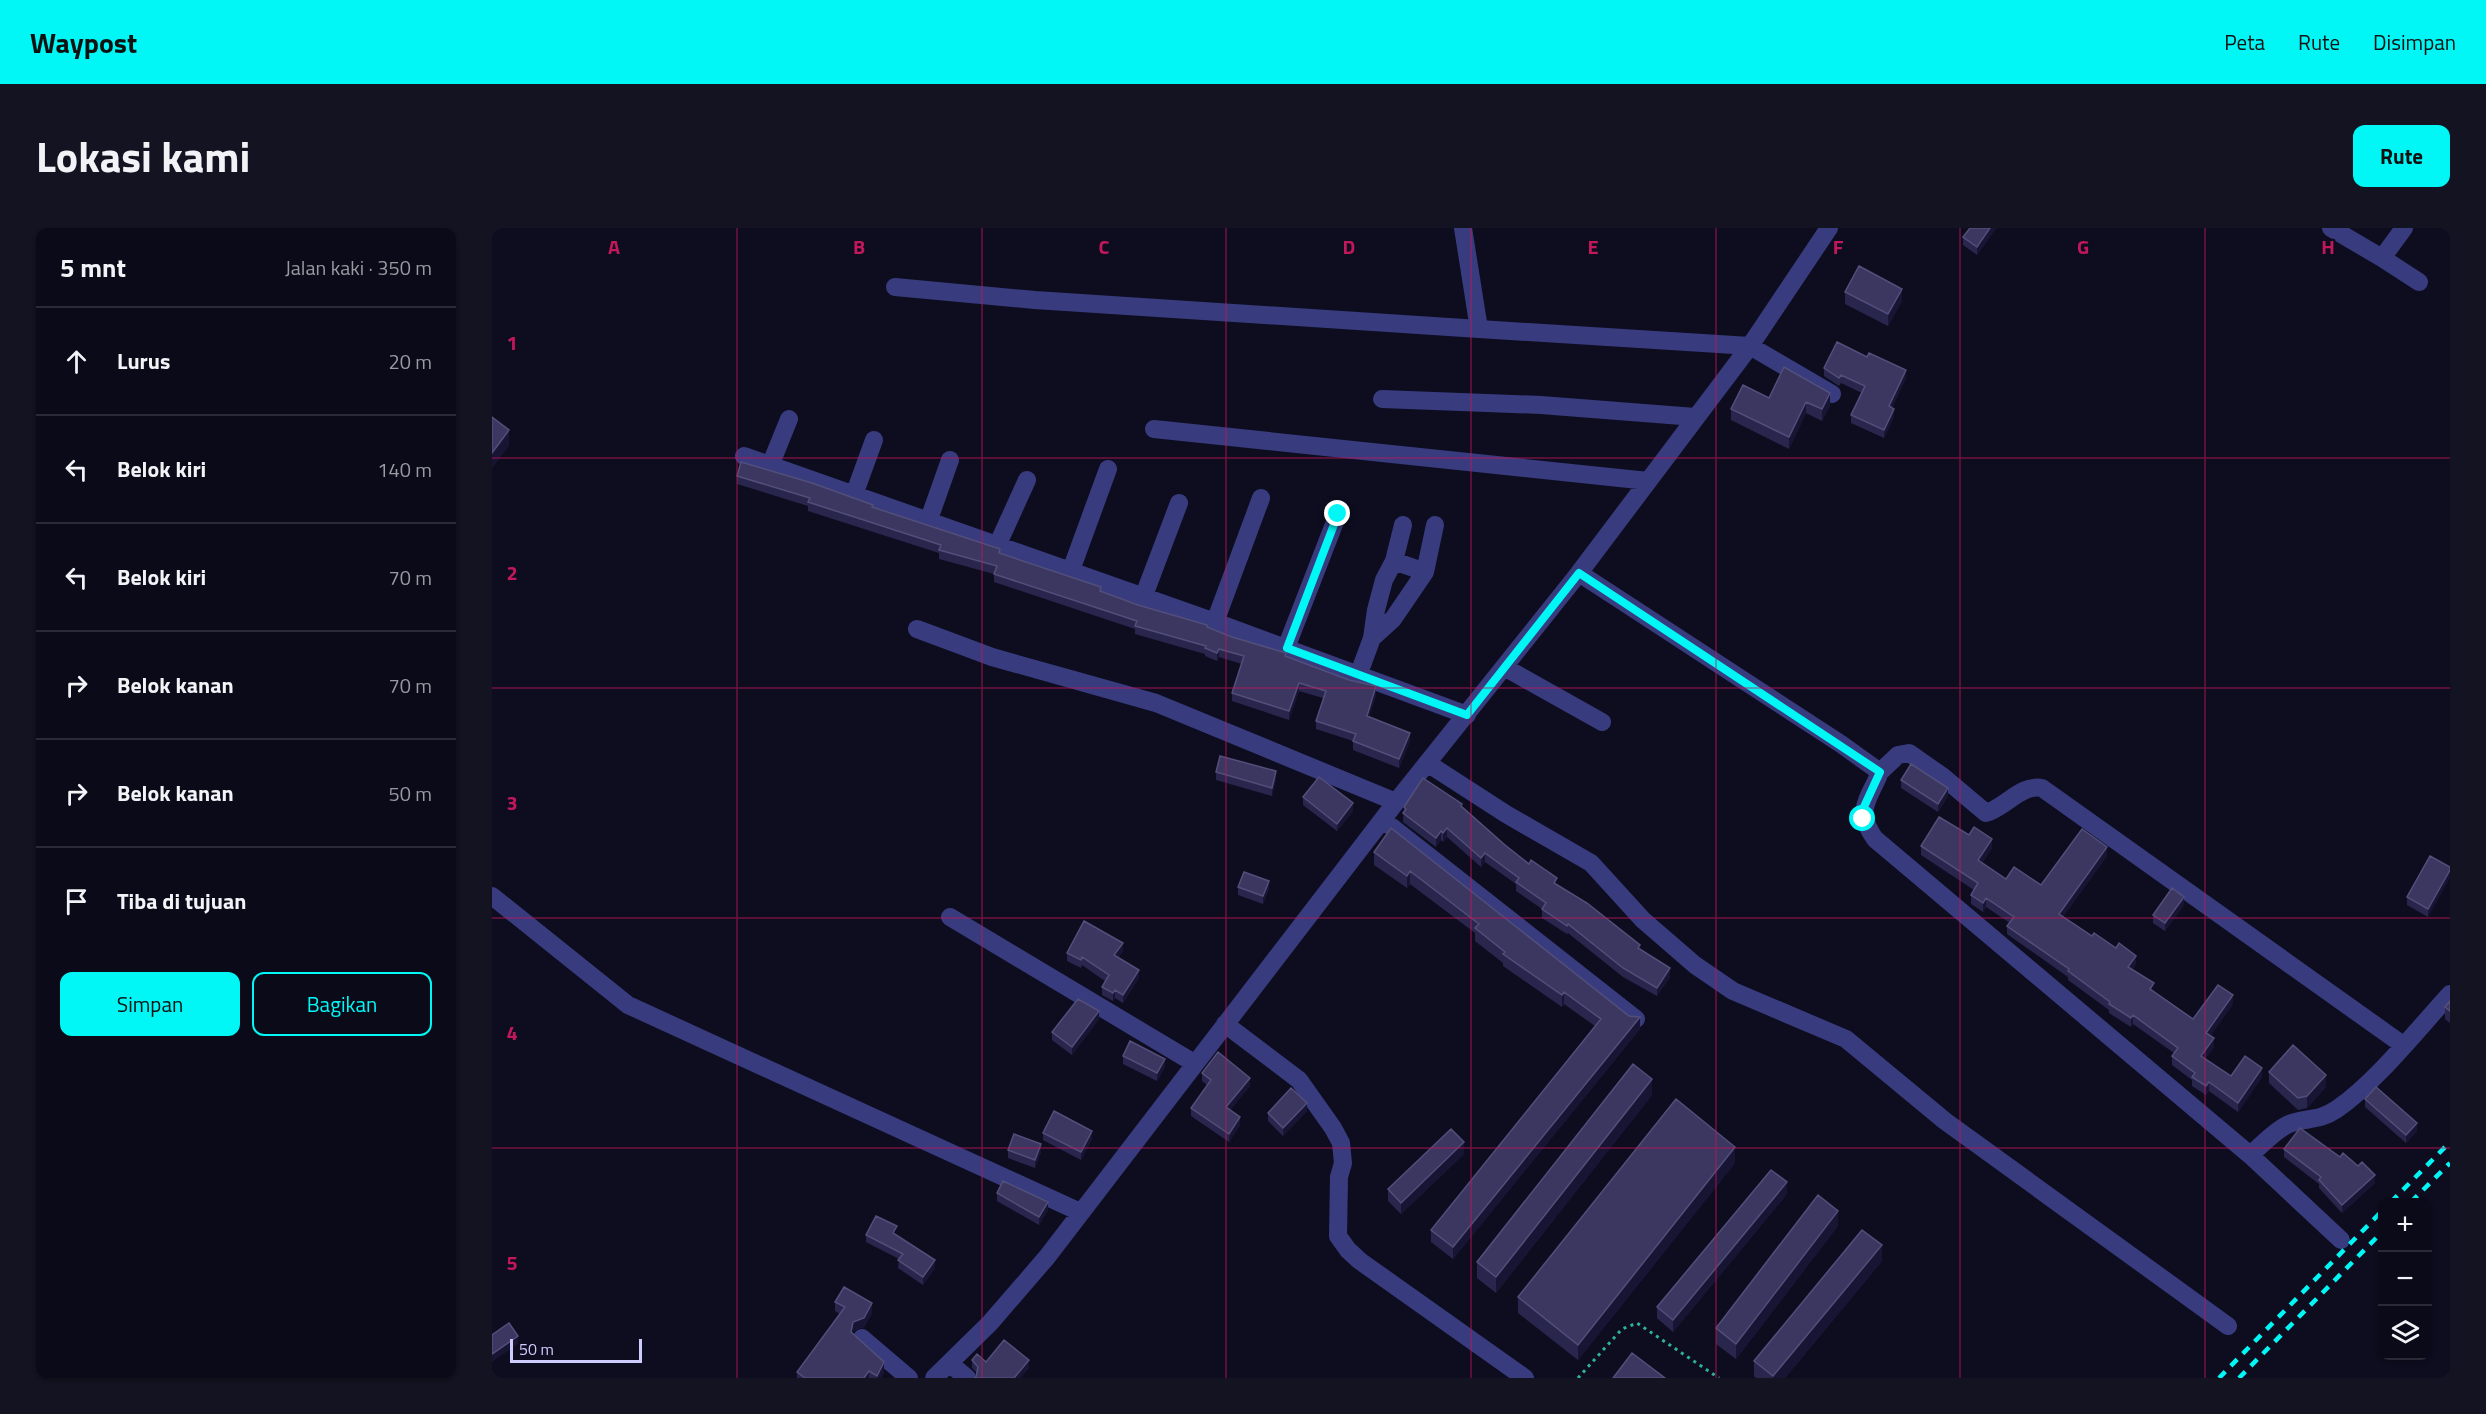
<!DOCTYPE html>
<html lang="id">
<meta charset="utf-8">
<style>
:root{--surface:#0a0a18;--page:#131321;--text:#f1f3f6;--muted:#999aa2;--line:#2a2b37;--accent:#00f7f5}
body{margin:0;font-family:"Titillium Web",sans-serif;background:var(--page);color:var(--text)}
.controls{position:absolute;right:18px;bottom:18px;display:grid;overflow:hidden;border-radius:12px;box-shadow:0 2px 4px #0004}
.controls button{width:54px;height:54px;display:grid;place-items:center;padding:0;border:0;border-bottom:2px solid var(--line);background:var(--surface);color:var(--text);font:30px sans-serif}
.scale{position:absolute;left:18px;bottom:15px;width:132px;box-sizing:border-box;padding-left:6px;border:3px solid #ccf;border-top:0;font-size:16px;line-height:21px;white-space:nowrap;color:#ccf;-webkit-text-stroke:4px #0e0d20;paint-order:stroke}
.stop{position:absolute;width:18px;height:18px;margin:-14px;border:4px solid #00f7f5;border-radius:50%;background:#fff}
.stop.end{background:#00f7f5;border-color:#fff;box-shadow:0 2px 6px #0008}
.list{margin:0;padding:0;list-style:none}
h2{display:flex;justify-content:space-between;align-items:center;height:78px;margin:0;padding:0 24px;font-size:26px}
h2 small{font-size:20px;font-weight:400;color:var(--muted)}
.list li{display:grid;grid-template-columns:39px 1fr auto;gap:18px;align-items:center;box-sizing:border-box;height:108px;padding:0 24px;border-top:2px solid var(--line)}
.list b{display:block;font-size:22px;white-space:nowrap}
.list em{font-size:20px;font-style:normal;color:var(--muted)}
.actions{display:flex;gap:12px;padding:18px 24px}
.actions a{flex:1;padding:14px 0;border:2px solid var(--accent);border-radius:12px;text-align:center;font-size:21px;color:var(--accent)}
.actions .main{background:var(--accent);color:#111}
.icon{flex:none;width:33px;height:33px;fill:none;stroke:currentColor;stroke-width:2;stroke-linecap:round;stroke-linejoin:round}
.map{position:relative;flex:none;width:1958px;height:1150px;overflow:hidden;border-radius:12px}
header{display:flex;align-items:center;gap:36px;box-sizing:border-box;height:84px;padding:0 30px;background:var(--accent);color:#111}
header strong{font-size:28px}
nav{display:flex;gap:33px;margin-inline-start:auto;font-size:21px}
.intro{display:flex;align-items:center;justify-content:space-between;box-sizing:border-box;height:144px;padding:0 36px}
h1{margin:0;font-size:42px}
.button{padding:15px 27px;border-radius:12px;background:var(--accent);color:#111;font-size:21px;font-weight:700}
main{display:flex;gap:36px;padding:0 36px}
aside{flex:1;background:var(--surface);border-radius:12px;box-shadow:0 2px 4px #0004}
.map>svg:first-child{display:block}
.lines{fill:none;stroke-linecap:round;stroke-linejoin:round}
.path{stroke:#2db29b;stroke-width:3;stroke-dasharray:3 4.5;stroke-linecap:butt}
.minor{stroke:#383c7f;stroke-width:18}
.rail{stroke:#00f7f5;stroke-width:4.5;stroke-dasharray:9 8;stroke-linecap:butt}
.wall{fill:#29264e}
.shaded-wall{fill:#171434}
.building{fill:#3b3761;stroke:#524f7a;stroke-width:1.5}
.route{stroke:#00f7f5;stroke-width:8}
.grid{fill:none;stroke:#c2185b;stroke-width:1.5;stroke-opacity:0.55}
.grid-label{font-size:20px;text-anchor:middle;font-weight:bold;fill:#c2185b;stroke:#0e0d20;stroke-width:4.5;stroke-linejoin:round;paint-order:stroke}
</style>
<header>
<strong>Waypost</strong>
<nav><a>Peta</a><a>Rute</a><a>Disimpan</a></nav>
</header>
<div class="intro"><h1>Lokasi kami</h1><a class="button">Rute</a></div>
<main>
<aside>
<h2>5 mnt<small>Jalan kaki · 350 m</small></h2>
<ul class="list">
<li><svg class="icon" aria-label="ahead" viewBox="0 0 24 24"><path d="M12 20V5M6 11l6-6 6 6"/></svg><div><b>Lurus</b></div><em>20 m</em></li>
<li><svg class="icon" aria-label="left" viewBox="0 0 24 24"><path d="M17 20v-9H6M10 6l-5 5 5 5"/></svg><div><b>Belok kiri</b></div><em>140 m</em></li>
<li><svg class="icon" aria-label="left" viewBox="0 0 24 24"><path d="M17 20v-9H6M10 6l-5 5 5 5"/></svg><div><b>Belok kiri</b></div><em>70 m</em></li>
<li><svg class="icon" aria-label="right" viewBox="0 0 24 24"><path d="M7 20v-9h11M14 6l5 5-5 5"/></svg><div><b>Belok kanan</b></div><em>70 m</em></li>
<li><svg class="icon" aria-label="right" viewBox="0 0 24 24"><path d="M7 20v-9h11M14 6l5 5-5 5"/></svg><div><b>Belok kanan</b></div><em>50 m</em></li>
<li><svg class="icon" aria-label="arrive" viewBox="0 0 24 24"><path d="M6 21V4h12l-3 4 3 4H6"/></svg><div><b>Tiba di tujuan</b></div></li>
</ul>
<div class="actions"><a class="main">Simpan</a><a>Bagikan</a></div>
</aside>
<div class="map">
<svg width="1958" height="1150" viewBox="0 0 1958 1150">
<rect width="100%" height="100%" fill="#0e0d20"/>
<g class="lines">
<!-- path -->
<path class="path" d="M1086,1150L1130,1101L1145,1095L1227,1150"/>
<!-- minor -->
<path class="minor" d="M971,0L987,101L1258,118L1340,166
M1839,0L1890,30L1912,0
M1890,30L1927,54
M403,59L543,72L987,101
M890,171L1049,177L1203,189
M662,201L1156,253
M252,228L723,394L975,487
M278,238L297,191
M362,267L382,212
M436,294L458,232
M505,318L535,252
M933,344L943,297
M578,345L616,241
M1087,345L1349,516L1388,544C1377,572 1362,582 1383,611L1758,927L1849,1012
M651,370L687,275
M723,394L769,270
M425,401L500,429L664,475L904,574
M880,410L901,391L933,344L902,333
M794,420L846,286
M1012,439L1110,494
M866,448L880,410L884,382L892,352L902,333L911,297
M935,535L1014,586L1099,635L1151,692L1203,737L1241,763L1354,811L1453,893L1736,1098
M1388,544L1406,527L1417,525L1450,548L1494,585C1514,579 1529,556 1550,560L1911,817
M891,592L1144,791
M0,668L136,777L588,984
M458,689L702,835
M733,796L807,852L841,900L849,915L851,935L847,949L846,1008L856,1022L868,1033L1033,1150
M1758,927C1770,917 1783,902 1797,896C1815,889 1826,894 1845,881C1884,854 1925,802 1958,766
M370,1110L417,1150
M457,1135L475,1150
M442,1150L498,1095L555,1029L904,574L1087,345L1258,118L1337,0"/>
<!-- rail -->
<path class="rail" d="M1899,974L1958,914
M1919,974L1958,935
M1727,1150L1890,983
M1747,1150L1890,1004"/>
</g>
<!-- wall -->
<path class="wall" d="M1504,0L1485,27L1471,17V9Z
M1353,64L1410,73L1396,98L1353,76Z
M1332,140L1414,150L1400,180L1402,189L1392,210L1359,195V187L1370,165L1349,155L1347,158L1332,148Z
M1277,170L1338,177L1330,193L1314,185L1297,221L1239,192V181Z
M245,248L381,280L508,325L646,377L715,399L794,429L884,467L877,488L918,513L907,540L861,522V513L824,501V493L831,470L807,463L797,492L740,473V465L750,436L727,429L725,433L713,428V426L643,406V401L502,354V346L447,331V325L316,283V278L245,256Z
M724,544L784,551L780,568L724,552Z
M1409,552L1456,568L1446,584L1409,560Z
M811,569L861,583L845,603L811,577Z
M912,579H970L1013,617L1148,721L1178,749L1165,768L1131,749L1076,705L1075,706L1050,690V681L1024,663V656L993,634L989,639L955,609L951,614L949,612L944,619L911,594Z
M899,600L1148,801L961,1031L939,1014V1002L1103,798L1072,776L1070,779L1011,738V735L983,713V705L918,656L915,660L882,637V624Z
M1477,607L1500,620L1490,635L1514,651L1549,657L1615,628L1571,689L1644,736L1640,742L1662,763L1701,791L1741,776L1718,808L1722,819L1713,831L1739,848L1770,849L1746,884L1717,863L1714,867L1700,858V852L1680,837V828L1682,825L1641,796L1639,799L1617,785V782L1576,752V749L1515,706V698L1518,695L1494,679L1491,684L1479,676V667L1482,662L1429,627V618Z
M1958,639L1936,689L1915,677V669Z
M746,659L777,661L771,676L746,667Z
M1692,677L1673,703L1661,695V687Z
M631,723L626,730L647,750L631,775L623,770L621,773L610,767V759L613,753L590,737L589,740L575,733V725Z
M1958,773V795L1953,791V779Z
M607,791L580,827L560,812V804Z
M631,828L673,839L665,853L631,836Z
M1777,844L1834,859L1815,880L1806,882L1777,855Z
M710,845L758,858L738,882L748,897L737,914L699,888V880L715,857L710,853Z
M1160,867L1004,1065L985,1050V1034Z
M1873,871L1925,903L1914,915L1873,879Z
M815,883L791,908L776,893V885Z
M551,905L600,911L589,932L551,912Z
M1792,921L1883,955L1850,985L1827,960V956L1792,929Z
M516,922L549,924L543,940L516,930Z
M972,926L909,986L896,973V961Z
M1243,935L1086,1132L1026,1085V1069Z
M505,965L556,982L547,997L505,973Z
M1295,966L1181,1104L1165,1090V1079Z
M1346,998L1244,1131L1224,1116V1100Z
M374,1007H404L443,1040L431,1057L406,1040L407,1031L374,1014Z
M1390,1033L1293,1150H1264L1262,1148V1133Z
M343,1074L380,1085L372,1099L361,1103V1105L392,1144L389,1150H305V1144L348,1086L343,1083Z
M480,1132L494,1134L537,1140L528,1150H482L484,1149L485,1145L480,1140Z"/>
<!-- shaded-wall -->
<path class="shaded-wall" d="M1498,0H1504L1485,27V19Z
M1410,61V73L1396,98V86Z
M1414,142V150L1397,186V178Z
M1338,165V177L1330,193V181Z
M1314,174V185L1297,221V209Z
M1402,181V189L1392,210V202Z
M17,202V218L0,240V225Z
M727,421V429L725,433V425Z
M807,455V463L797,492V483Z
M884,458V467L875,496V488Z
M918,505V513L907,540V531Z
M784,543V551L780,568V560Z
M1456,560V568L1446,584V576Z
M861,575V583L845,603V596Z
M955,600V609L951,614V605Z
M949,603V612L944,619V610Z
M1500,611V620L1486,641V632Z
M1615,619V628L1567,695V686Z
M993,625V634L989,639V630Z
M1958,642V650L1936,689V681Z
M918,643V656L915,660V648Z
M777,653V661L771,676V668Z
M1692,669V677L1673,703V695Z
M1494,670V679L1491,684V675Z
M631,715V723L622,735V727Z
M1644,728V736L1636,748V739Z
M1178,740V749L1165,768V760Z
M647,742V750L631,775V767Z
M623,762V770L621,773V765Z
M1072,764V776L1070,779V767Z
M1741,767V776L1714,814V805Z
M607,783V791L580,827V819Z
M1641,787V796L1639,799V790Z
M1148,789V801L961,1031V1019Z
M1722,810V819L1709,837V828Z
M673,831V839L665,853V845Z
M1770,840V849L1746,884V875Z
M1834,847V859L1815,880V868Z
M758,850V858L734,887V879Z
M1160,851V867L1004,1065V1049Z
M1717,854V863L1714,867V858Z
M815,875V883L791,908V900Z
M748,889V897L737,914V906Z
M1925,895V903L1914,915V907Z
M600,903V911L589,932V924Z
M972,914V926L909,986V975Z
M549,916V924L543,940V932Z
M1243,919V935L1086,1132V1117Z
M1883,947V955L1850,985V977Z
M1295,954V966L1181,1104V1092Z
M556,974V982L547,997V989Z
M1346,983V998L1244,1131V1116Z
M1390,1017V1033L1293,1150H1281V1148Z
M443,1032V1040L431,1057V1049Z
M380,1075V1085L372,1099L361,1103L359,1113V1104L361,1094Z
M26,1108V1116L0,1134V1126Z
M537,1132V1140L528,1150H522Z
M392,1134V1144L389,1150H385V1148Z
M377,1143V1150H372Z"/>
<!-- building -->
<path class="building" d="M1478,0H1498L1485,19L1471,9Z
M1367,38L1410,61L1396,86L1353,64Z
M1345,114L1375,129L1377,125L1414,142L1397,178L1402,181L1392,202L1359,187L1373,158L1349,147L1347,150L1332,140Z
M1292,139L1338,165L1330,181L1314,174L1297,209L1239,181L1251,157L1277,170Z
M0,189L17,202L0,225Z
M249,234L320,255L381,277L380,279L505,320L508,321L507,325L609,359L608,363L646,377L715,397V399L740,409L794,425L793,428L857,452L884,458L875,488L918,505L907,531L861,513L864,506L824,493L834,463L807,455L797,483L740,465L752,428L727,421L725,425L713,420L714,418L643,398L645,393L502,346L505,338L447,322L449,317L316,274L318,270L245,248Z
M728,528L784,543L780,560L724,544Z
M1419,536L1456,560L1446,576L1409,552Z
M827,549L861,575L845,596L811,569Z
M931,550L970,576L969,578L1013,617L1037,636L1039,632L1065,650L1062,655L1095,675L1148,717L1146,720L1178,740L1165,760L1131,740L1076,696L1075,698L1050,681L1054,675L1024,654L1027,650L993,625L989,630L955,600L951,605L949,603L944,610L911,585L914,581L912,579Z
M1447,589L1477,607L1482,599L1500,611L1486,632L1514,651L1522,639L1549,657L1590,601L1615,619L1567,686L1600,708L1602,705L1624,720L1627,715L1644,728L1636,739L1662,755L1658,761L1701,791L1726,757L1741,767L1714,805L1722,810L1709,828L1739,848L1753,828L1770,840L1746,875L1717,854L1714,858L1700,849L1703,845L1680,828L1686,820L1641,787L1639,790L1617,776L1618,774L1576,743L1577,741L1515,698L1522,689L1494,670L1491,675L1479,667L1486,655L1429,618Z
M899,600L1137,788L1148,789L961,1019L939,1002L1109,791L1072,764L1070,767L1011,726L1013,724L983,700L987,696L918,643L915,648L882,624Z
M1938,628L1958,639V642L1936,681L1915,669Z
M752,644L777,653L771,668L746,659Z
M1680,660L1692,669L1673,695L1661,687Z
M592,693L631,715L622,727L647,742L631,767L623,762L621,765L610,759L617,747L590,729L589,732L575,725Z
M586,771L607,783L580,819L560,804Z
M1958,773V783L1953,779Z
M638,813L673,831L665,845L631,828Z
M1801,817L1834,847L1815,868L1806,870L1777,844Z
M726,824L758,850L734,879L748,889L737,906L699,880L719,852L710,845Z
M1141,836L1160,851L1004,1049L985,1034Z
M1884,859L1925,895L1914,907L1873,871Z
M799,860L815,875L791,900L776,885Z
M1184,871L1243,919L1086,1117L1026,1069Z
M562,883L600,903L589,924L551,905Z
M1808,900L1848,929L1851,925L1866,938L1870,934L1883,947L1850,977L1827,952L1829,949L1792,921Z
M959,901L972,914L909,975L896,961Z
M522,906L549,916L543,932L516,922Z
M1279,942L1295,954L1181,1092L1165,1079Z
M511,953L556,974L547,989L505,965Z
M1326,967L1346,983L1244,1116L1224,1100Z
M384,988L405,998L401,1005L443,1032L431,1049L406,1032L411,1026L374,1007Z
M1370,1002L1390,1017L1281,1148L1262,1133Z
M352,1059L380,1075L372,1090L361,1094L359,1104L392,1134L385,1148L377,1143L372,1150H313L305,1144L353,1079L343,1074Z
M17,1095L26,1108L0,1126V1107Z
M512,1112L537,1132L522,1150H482L484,1149L486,1139L480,1132L485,1126L494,1134Z
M1140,1125L1173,1150H1121Z"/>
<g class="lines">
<!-- route -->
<path class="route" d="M846,286L795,420L975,487L1087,345L1388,544L1371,581V591"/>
</g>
<!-- grid -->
<path class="grid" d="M245,0V1150M490,0V1150M734,0V1150M979,0V1150M1224,0V1150M1468,0V1150M1713,0V1150M0,230H1958M0,460H1958M0,690H1958M0,920H1958"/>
<g class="grid-label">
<text x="122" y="26">A</text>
<text x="367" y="26">B</text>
<text x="612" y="26">C</text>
<text x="857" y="26">D</text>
<text x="1101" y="26">E</text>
<text x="1346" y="26">F</text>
<text x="1591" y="26">G</text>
<text x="1836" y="26">H</text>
<text x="20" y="122">1</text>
<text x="20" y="352">2</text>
<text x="20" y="582">3</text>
<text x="20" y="812">4</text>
<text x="20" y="1042">5</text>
</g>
</svg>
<div class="controls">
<button>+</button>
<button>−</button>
<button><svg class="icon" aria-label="layers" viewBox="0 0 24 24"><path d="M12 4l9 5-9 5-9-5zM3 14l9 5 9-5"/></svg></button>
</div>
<div class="scale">50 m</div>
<div class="stop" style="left:1371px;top:591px"></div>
<div class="stop end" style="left:846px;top:286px"></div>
</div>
</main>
